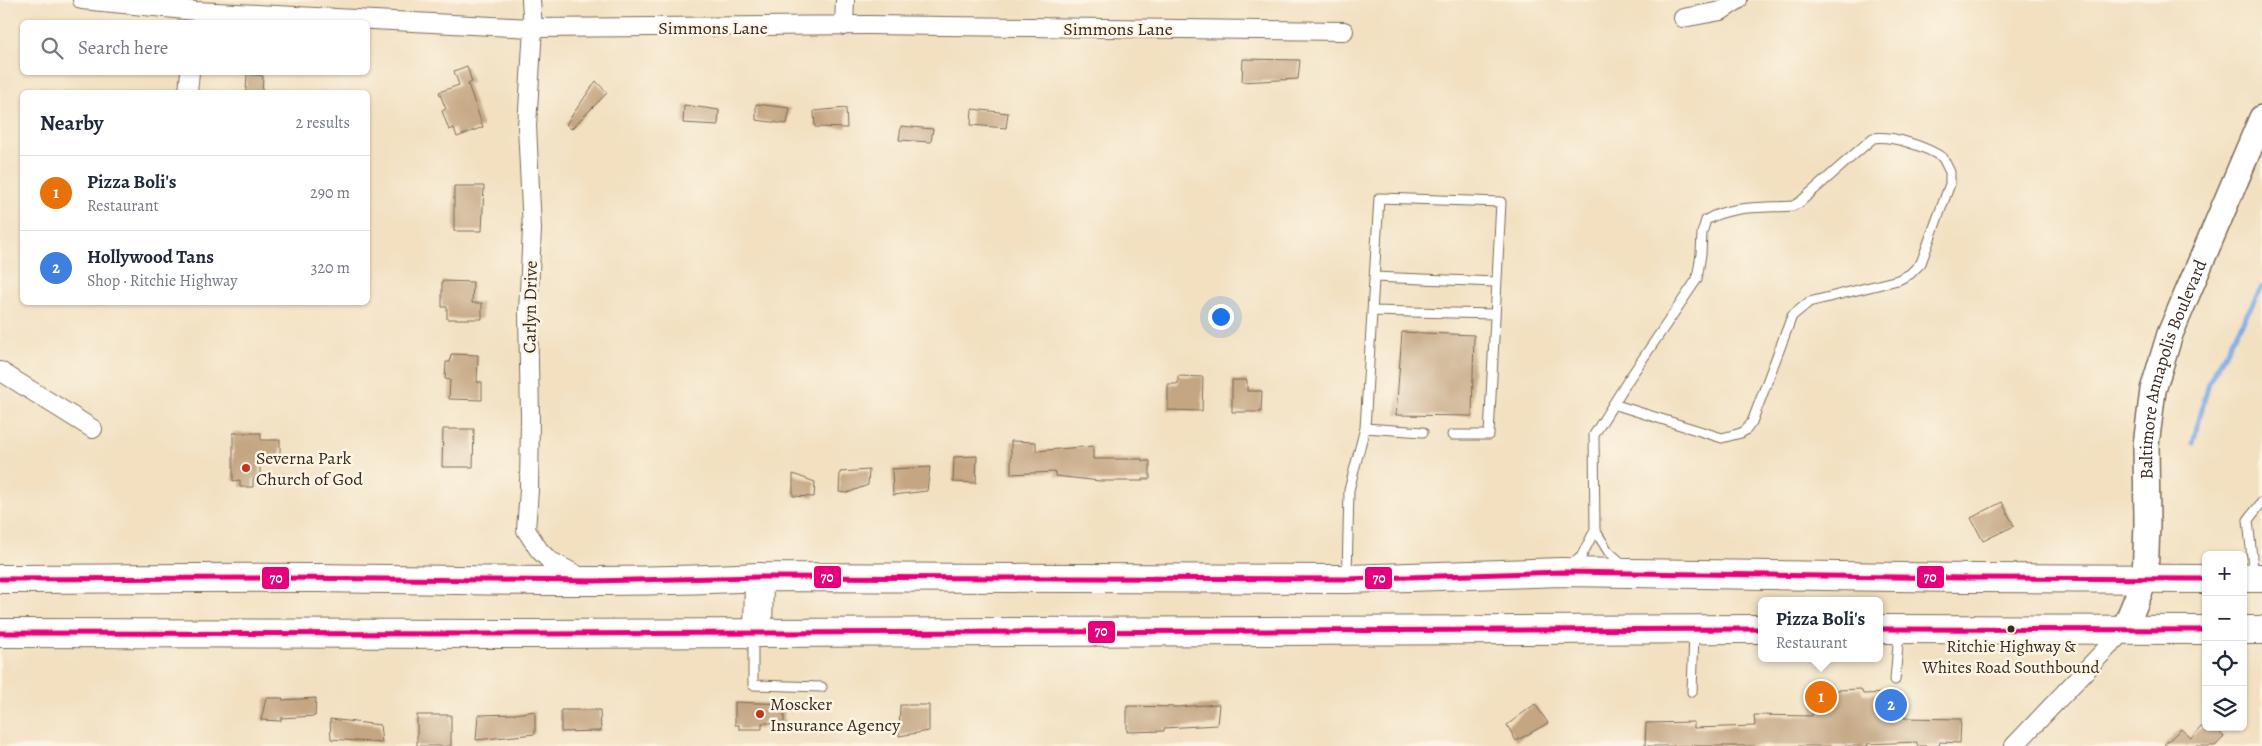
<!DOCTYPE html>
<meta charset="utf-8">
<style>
:root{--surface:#fff;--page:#f2f2f3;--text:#1f2937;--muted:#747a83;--line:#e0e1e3;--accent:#2563eb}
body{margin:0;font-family:Alegreya,serif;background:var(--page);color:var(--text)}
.controls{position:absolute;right:15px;bottom:15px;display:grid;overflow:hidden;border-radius:8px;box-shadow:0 1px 4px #0004}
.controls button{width:45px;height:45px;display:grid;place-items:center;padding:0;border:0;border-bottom:1px solid var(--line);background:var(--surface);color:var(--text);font:25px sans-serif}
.you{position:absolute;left:1220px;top:316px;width:18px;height:18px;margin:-12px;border:4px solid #fff;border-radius:50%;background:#1a73e8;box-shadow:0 0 0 8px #1a73e833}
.badge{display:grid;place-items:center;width:32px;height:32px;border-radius:50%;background:var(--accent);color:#fff;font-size:16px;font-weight:700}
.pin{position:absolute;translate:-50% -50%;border:2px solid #fff;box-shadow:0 1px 5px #0006}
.popup{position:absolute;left:1758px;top:597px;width:125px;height:65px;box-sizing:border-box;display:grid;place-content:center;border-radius:8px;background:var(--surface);filter:drop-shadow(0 1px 4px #0005);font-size:16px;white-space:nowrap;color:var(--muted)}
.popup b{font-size:19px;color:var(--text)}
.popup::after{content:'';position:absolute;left:50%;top:100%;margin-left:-10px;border:10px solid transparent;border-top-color:var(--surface)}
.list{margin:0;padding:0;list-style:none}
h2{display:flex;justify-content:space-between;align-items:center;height:65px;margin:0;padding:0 20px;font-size:21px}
h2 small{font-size:16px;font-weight:400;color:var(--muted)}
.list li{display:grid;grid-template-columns:32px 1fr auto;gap:15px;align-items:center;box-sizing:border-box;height:75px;padding:0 20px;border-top:1px solid var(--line)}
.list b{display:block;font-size:19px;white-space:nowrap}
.list p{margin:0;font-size:16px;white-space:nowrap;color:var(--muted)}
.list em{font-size:16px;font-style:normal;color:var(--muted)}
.icon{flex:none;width:28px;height:28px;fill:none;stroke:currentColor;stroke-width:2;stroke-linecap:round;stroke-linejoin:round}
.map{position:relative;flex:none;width:2262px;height:746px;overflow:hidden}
.search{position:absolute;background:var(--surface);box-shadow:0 1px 4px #0004;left:20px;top:20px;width:350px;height:55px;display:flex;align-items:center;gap:12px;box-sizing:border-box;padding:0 18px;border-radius:8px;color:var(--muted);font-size:19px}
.panel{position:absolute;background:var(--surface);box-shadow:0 1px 4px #0004;left:20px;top:90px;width:350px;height:215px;border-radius:8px}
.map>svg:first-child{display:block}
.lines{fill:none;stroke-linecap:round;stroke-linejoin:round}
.stream{stroke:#7babe5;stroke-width:5}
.building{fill:#c4a682}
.service-casing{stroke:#7b6a57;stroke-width:11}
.minor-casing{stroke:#7b6a57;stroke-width:20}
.secondary-casing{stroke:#7b6a57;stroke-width:28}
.trunk-casing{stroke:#7b6a57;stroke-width:30}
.service{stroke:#fff;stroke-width:9}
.minor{stroke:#fff;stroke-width:18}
.secondary{stroke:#fff;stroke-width:25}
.trunk{stroke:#fff;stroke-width:28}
.bus-1-casing{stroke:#fcf5e5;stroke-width:9}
.bus-1{stroke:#e5007d;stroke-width:5}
.poi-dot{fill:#c8321e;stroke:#fcf5e5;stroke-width:2}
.bus-dot{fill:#3b2a1e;stroke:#fcf5e5;stroke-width:2}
.labels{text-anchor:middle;stroke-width:5;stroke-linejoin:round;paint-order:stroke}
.bus-label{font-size:17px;fill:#3b2a1e;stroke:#fcf5e5}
.street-label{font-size:18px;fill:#3b2a1e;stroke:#fcf5e5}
.poi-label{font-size:18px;fill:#3b2a1e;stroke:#fcf5e5;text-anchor:start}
.line-badge{stroke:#fcf5e5;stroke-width:2}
.badge-label{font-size:14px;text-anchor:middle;font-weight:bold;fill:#fff}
</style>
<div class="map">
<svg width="2262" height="746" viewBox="0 0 2262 746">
<rect width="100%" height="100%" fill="#fcf5e5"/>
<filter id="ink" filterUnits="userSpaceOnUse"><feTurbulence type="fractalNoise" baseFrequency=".02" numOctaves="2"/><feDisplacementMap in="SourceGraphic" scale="10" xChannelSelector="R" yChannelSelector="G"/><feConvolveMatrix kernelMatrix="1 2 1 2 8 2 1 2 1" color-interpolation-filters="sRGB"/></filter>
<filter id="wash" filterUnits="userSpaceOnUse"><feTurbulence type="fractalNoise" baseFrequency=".0096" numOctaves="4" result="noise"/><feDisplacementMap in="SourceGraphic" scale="20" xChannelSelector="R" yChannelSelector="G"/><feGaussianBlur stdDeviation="1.12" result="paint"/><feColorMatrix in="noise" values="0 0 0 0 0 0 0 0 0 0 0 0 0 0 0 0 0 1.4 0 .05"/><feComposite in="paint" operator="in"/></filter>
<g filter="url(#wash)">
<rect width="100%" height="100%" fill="#f2e0c1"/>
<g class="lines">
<!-- stream -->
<path class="stream" d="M2193,443L2209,382L2262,287"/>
</g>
<g id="blocks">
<!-- building -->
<path class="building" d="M1243,59L1300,60L1298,79L1242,82Z
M467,66L472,82L468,84L483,127L457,137L454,128L449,130L442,111L446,109L439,92L459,85L454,71Z
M247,74L263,76L262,92H246Z
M596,81L607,93L571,129L566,124Z
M756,104L790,108L787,124L756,120Z
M684,105L719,110L718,125L683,123Z
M846,108L847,128L815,127L814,111Z
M972,109L1008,113L1006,128L971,125Z
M901,126L933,129L931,142L899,140Z
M454,186H484L482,231H454Z
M442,281L473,282L472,303H482V319H447V307H442Z
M1402,332L1474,335L1472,416L1396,415Z
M451,354L478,355L477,382H482V400L449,399L450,380L445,379L446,362H450Z
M1178,376L1203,377L1202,411L1168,410V384H1178Z
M1232,380H1247V391H1262L1261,412H1232Z
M443,429H474L473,467H442Z
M233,433H261V440H280V457H260V479H253V487H240V480L233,481Z
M1011,441L1036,442V451L1093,446V459H1142V461H1150V479H1142V481H1100L1055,476V472L1011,474Z
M977,456L976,483L953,482L954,457Z
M930,467L927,491L893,495L892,469Z
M869,470L868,485L847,493L839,492L840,472Z
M793,474L815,482L814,497L793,496Z
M2002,502L2014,526L1983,541L1971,518Z
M1861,689L1863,694L1891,693L1904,707V718L1961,719L1960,743L1940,742L1939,746H1917V742L1867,744L1868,746H1645L1646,723L1694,722V728L1755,726L1754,715L1812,716L1814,691Z
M266,698H283L282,700L316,698L315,716L281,718V721L261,720Z
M735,702L784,704V723H762V729H739V725H735Z
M1219,704L1217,725L1164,728V731L1127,732V706L1177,707Z
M1535,704L1548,723L1516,741L1507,725Z
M900,705H929V731L899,736Z
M561,710H600L601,731L561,732Z
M535,711V734L476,740L478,715L515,714Z
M417,715H451V746H417Z
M330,719L380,725L382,743L331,739Z
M2201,727H2215L2224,737L2215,746H2163L2181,729L2191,738Z"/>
</g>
</g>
<g filter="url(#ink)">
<use href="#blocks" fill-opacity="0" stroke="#7b6a57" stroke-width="1"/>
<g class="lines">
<defs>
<path id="service" d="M1374,277L1495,282
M1372,311L1494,314
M1365,428L1423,432
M1595,530L1608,551L1625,566
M1569,566L1581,557L1595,530L1594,435L1629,379L1697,279L1701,254L1702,233L1706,220C1731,205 1764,208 1793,206L1800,202L1873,138C1892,135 1927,147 1943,158L1950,172V184L1921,263L1910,274L1898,280L1809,302L1792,316L1752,422L1746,430L1741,433L1722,438L1613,404
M1347,576L1349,490L1365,428L1379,198L1501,202L1489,435H1452
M2254,576L2248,520L2262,502
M753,635V685L822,687
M1895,680L1899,633
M1692,692L1694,632"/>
<path id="minor" d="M82,0L196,11L533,28L868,25L1344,31
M531,0L533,28L527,126L532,229L528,313L530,416L529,490L526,530L539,550L549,560L581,577
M1683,18L1721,11L1738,0
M844,26L845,0
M188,92L190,72
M0,371L93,429
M2014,746L2124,630"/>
<g id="secondary">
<path id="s1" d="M2124,630L2145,579L2147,524L2146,445L2153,390L2170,334L2262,118"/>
</g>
<path id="trunk" d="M2243,578H2262
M0,579C107,579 213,577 320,578C466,580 613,584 759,577L1347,579L1561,572L1966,578L2206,579
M1880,629L2206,630
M2243,630H2262
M0,633L531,634L1762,629
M758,633L759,577"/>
</defs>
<!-- service casing -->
<use href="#service" class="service-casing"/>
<!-- minor casing -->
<use href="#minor" class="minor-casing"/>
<!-- secondary casing -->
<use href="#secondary" class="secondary-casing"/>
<!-- trunk casing -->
<use href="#trunk" class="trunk-casing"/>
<!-- service -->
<use href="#service" class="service"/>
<!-- minor -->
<use href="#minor" class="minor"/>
<!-- secondary -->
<use href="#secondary" class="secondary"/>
<!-- trunk -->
<use href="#trunk" class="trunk"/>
<defs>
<path id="bus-1" d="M0,579L280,578L594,581L759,577L1347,579L1561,572L1966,578L2206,579
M1880,629L2206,630
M0,633L531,634L1762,629"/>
</defs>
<!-- bus-1 casing -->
<use href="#bus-1" class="bus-1-casing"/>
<!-- bus-1 -->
<use href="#bus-1" class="bus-1"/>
</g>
</g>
<!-- markers -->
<g class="poi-dot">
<circle cx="246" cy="468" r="5"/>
<circle cx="760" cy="714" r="5"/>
</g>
<circle class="bus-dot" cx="2011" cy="629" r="4.5"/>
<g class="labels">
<!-- bus labels -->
<g class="bus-label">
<text x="2011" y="652">Ritchie Highway &amp;<tspan x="2011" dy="21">Whites Road Southbound</tspan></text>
</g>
<!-- street labels -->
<g class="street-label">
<text x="713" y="34">Simmons Lane</text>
<text x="1118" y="35">Simmons Lane</text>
<text transform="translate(530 307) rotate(-89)" y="6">Carlyn Drive</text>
<text dy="6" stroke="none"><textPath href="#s1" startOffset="269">Baltimore Annapolis Boulevard</textPath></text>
</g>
<!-- poi labels -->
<g class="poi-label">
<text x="256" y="464">Severna Park<tspan x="256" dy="21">Church of God</tspan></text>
<text x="770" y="710">Moscker<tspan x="770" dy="21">Insurance Agency</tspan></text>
</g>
</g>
<g class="line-badge">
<rect x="813" y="565" width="29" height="24" rx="5" fill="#e5007d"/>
<rect x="1916" y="565" width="29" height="24" rx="5" fill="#e5007d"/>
<rect x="1364" y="566" width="29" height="24" rx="5" fill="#e5007d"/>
<rect x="261" y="566" width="29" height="24" rx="5" fill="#e5007d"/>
<rect x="1087" y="620" width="29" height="24" rx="5" fill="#e5007d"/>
</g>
<g class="badge-label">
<text x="827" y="582">70</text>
<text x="1930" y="582">70</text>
<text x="1379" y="583">70</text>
<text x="276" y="583">70</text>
<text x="1101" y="636">70</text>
</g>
</svg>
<div class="controls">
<button>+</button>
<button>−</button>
<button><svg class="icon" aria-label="locate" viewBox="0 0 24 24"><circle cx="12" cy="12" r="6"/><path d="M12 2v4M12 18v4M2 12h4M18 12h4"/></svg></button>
<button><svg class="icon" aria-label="layers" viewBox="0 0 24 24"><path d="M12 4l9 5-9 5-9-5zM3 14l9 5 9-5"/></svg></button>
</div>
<div class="you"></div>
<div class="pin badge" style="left:1821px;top:697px;background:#e8710a">1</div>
<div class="popup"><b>Pizza Boli's</b>Restaurant</div>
<div class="pin badge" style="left:1891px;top:705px;background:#3f7fe0">2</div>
<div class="search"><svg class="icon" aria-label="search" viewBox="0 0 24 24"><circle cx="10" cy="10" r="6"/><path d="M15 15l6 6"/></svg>Search here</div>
<section class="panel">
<h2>Nearby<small>2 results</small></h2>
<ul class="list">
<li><span class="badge" style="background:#e8710a">1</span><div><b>Pizza Boli's</b><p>Restaurant</p></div><em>290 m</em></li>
<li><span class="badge" style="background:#3f7fe0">2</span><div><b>Hollywood Tans</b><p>Shop · Ritchie Highway</p></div><em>320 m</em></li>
</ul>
</section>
</div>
